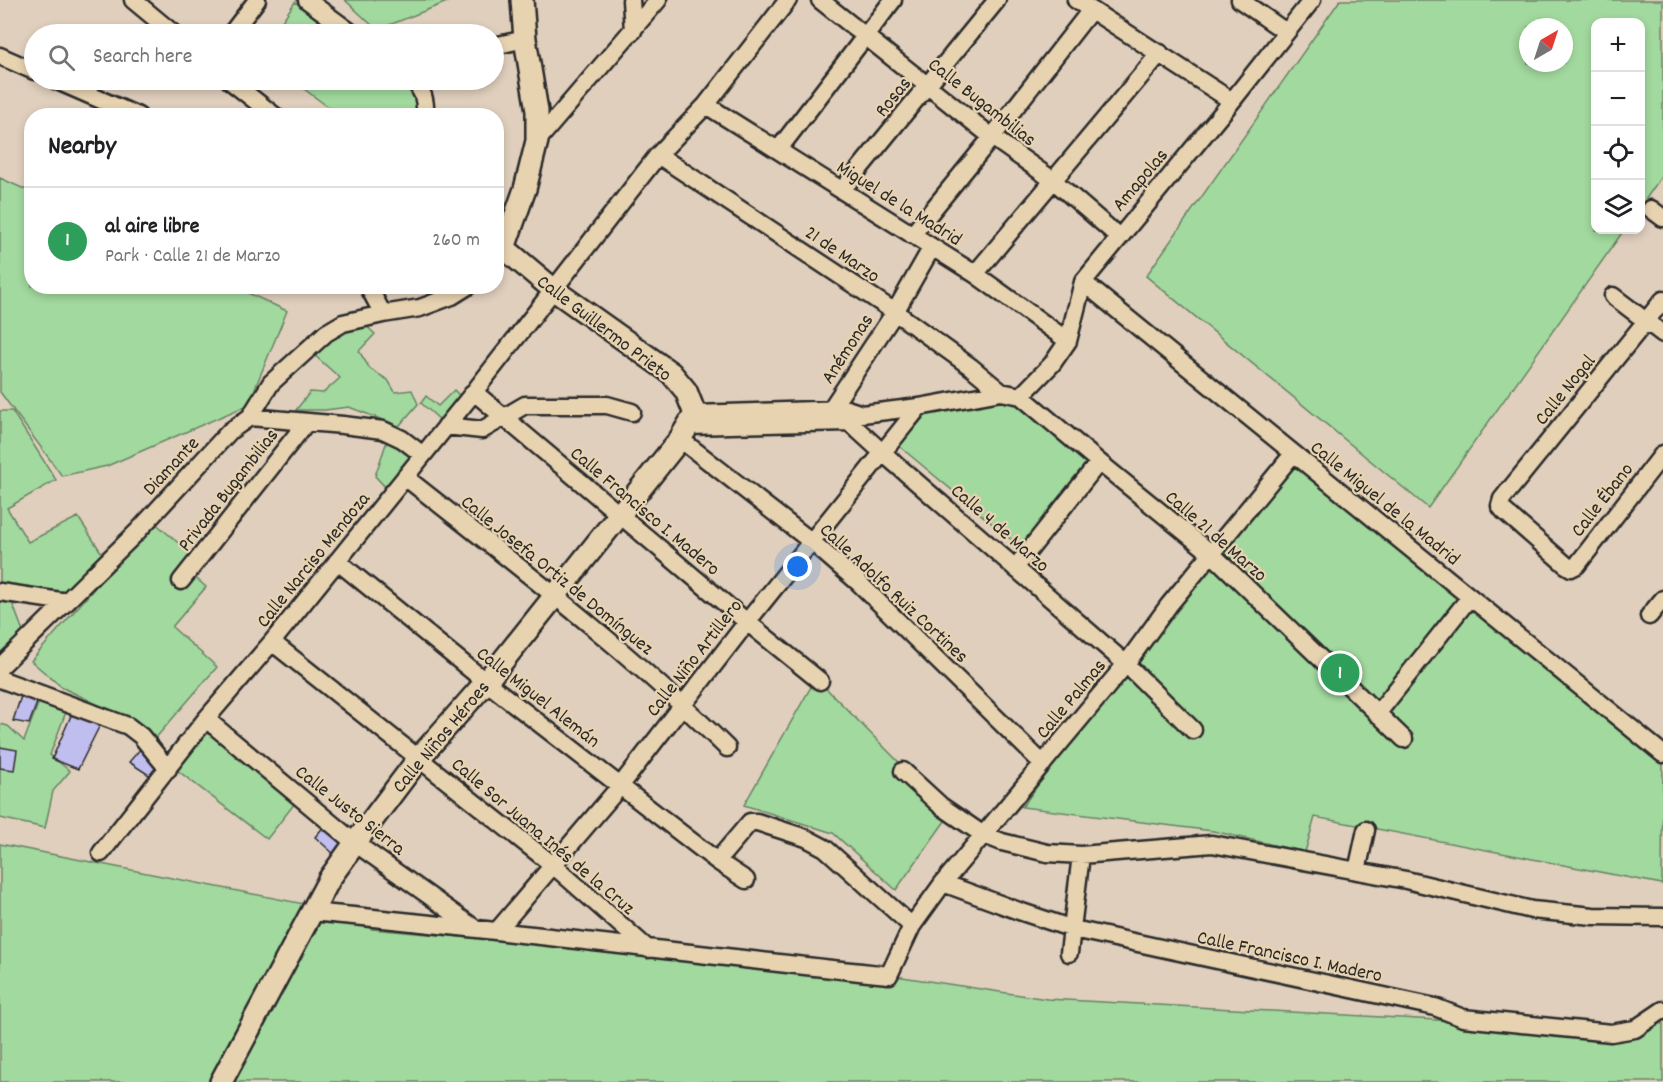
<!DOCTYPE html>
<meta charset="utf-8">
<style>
:root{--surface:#fff;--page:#f6f6f6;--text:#202124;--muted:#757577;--line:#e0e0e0;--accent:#b45309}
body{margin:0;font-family:Dekko,sans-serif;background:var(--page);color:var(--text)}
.controls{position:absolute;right:18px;top:18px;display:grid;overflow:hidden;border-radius:12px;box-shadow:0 3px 9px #0003}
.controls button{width:54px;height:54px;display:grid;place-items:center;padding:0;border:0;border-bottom:2px solid var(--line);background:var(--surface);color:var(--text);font:30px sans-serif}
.compass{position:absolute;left:1519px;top:18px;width:54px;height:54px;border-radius:50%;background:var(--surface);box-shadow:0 3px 9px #0003;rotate:39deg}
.you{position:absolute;left:798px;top:567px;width:21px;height:21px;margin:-15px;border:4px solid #fff;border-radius:50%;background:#1a73e8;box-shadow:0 0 0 9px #1a73e833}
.badge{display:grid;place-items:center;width:39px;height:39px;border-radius:50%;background:var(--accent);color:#fff;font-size:20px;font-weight:700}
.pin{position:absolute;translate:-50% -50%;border:3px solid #fff;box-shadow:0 2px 6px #0006}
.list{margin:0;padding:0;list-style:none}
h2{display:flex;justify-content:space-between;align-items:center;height:78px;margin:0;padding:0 24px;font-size:26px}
h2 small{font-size:20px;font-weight:400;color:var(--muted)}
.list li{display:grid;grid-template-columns:39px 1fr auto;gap:18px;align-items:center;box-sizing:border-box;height:108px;padding:0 24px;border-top:2px solid var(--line)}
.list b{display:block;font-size:22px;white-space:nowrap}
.list p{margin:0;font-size:20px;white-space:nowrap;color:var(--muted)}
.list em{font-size:20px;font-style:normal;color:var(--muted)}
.icon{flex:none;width:33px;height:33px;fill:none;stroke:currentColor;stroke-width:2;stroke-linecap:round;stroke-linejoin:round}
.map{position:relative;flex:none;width:1663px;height:1082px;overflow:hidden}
.search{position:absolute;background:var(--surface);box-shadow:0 3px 9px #0003;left:24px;top:24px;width:480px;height:66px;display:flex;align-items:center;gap:15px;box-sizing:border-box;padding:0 21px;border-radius:33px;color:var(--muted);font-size:22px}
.panel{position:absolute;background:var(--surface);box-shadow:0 3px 9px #0003;left:24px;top:108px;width:480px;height:186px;border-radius:24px}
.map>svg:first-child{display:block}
.green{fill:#a2d99e;stroke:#668264;stroke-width:1.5;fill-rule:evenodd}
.building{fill:#c0bdef;stroke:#2b2b2b;stroke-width:1.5}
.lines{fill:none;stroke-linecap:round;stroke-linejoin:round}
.minor-casing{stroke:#2b2b2b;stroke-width:21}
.tertiary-casing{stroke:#2b2b2b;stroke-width:26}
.minor{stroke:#e8d3b1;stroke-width:16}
.tertiary{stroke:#e8d3b1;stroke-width:21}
.labels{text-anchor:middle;stroke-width:4.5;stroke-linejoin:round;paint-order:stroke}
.street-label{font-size:20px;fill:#2b2b2b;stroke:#e8d3b1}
</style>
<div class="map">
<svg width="1663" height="1082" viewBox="0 0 1663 1082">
<rect width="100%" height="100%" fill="#e0cfbd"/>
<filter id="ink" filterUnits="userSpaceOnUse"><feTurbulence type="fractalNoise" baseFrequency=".0167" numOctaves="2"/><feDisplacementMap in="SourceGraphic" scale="12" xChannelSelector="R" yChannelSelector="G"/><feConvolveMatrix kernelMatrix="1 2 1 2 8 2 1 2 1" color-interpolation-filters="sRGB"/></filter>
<g filter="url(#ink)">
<!-- green -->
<path class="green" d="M345,0H452L377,30Z
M1340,0H1663V174L1641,206L1640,22H1596V230H1624L1428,508L1146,276ZM1528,27H1564V63H1528Z
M295,2L340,34H273Z
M292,80H404L418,89L422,115H339Z
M0,178L31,192L32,286L235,287L287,311L248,405L107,466L62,476L0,392Z
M358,318L375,334L359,351L370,369L388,380L395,392L412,390L418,404L399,426L349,407L325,410H296L310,392L323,393L340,378L312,353Z
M454,390L461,397L440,420L421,403L426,396L438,406Z
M1018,398L1098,461L1025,551L899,446L931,409Z
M0,411H12L56,480L7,508L28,542L78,517L103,555L58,597L0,587Z
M388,438L416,450L388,490L375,476Z
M1295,462L1663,752L1662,884L1315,817L1305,852L1213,831L1022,807L1135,653Z
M153,521L198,560L189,572L206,587L172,627L217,667L154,740L133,721L63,688L31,661Z
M0,599L12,602L24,634L0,657Z
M816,678L950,814L896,890L833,833L744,805Z
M40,699L67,709L50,755L70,771L53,791L45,828L0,818V724L8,726L24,741Z
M208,729L299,798L267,839L177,770Z
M0,844L304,904L219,1082H0Z
M312,912L372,929L889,975L1047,999L1642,1031L1663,1014V1082H221Z"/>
<!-- building -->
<path class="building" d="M21,696L38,700L29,724L13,721Z
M73,711L102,721L78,769L52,759Z
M0,747L17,750L14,770L0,768Z
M142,747L162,768L152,777L129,762Z
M326,824L347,841L336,856L315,837Z"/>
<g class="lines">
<defs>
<path id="minor" d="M133,0L174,34
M307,0L353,34
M631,0L633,31
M820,0L992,137L1054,181L1119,237
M1076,0L1232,101
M1240,0L1286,32
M231,34L257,0
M494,46L525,39
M0,56L34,71
M55,80L138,116
M229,80L275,116
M413,80C423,91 426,100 425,116
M706,105L975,274L1068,341
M537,141L658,0
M778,150L893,0
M658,155L895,312L971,367L1001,392
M842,190L997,0
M1651,209L1663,218
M912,235L992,137L1091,10
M975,274L1160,53
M1083,282L1663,754
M368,286L383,314
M1613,296L1663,334
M1663,300L1502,499L1500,506L1504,511L1566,565L1571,568L1577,565L1663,454
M474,392L747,622L820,681
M1021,396L1052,364L1068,341L1083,282L1232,101L1312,0
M831,409L895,312L932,247
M695,414L847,409L862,414
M250,417L343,425L383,430L402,439L423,455
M849,422L883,453L1126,664L1193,730
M446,426L482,430L525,405H607L632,412
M688,426L849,422L862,414L919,407L1001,392L1021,396L1099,462L1212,554L1404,739
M680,439L812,542L858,582L1043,764
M405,477C515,564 627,649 727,748
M337,561L486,682L717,861L746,880
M1015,568L1099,462
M181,581L306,423
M0,592L67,602
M1649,616L1663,599
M272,642L553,865L648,949
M0,667L137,532L230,431L250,417L271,383L326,333L343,323L383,314L420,308L452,296L468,286
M0,679L128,726L141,736L168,769
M1377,714L1470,597
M206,719L355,843L473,927
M903,771L941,806L982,834L1002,842L1047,853L1081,855L1212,844L1406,880L1532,910L1593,916L1663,917
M101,853L206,719L272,642L474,392L658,155L706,105L788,0
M717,861L750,822H757L806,838L825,848L912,926
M1357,871L1366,830
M943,883L1019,911L1073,929L1435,1007L1463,1018L1611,1033L1635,1029L1663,1010
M312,912C505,930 697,955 889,975L912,926L943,883L1126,664L1169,605L1293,454
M497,931L621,785L747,622L919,407
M1069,953L1081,855"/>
<path id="tertiary" d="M221,1082L330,878L355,843L419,758L486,682L680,439L695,414L686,391L671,373L554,290L504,248L525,189L537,141V111L525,39L522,0"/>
</defs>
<!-- minor casing -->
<use href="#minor" class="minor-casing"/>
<!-- tertiary casing -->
<use href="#tertiary" class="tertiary-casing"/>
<!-- minor -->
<use href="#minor" class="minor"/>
<!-- tertiary -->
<use href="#tertiary" class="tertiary"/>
</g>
</g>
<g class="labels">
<!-- street labels -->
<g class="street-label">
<text transform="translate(892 96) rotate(-51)" y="7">Rosas</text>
<text transform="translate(983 101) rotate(38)" y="7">Calle Bugambilias</text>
<text transform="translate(1139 179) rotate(-50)" y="7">Amapolas</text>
<text transform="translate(900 202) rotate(32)" y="7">Miguel de la Madrid</text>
<text transform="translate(843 253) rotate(34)" y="7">21 de Marzo</text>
<text transform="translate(605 327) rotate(37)" y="7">Calle Guillermo Prieto</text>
<text transform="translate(846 348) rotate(-57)" y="7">Anémonas</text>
<text transform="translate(1564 389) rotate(-51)" y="7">Calle Nogal</text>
<text transform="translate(170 465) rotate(-47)" y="7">Diamante</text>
<text transform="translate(227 489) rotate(-52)" y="7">Privada Bugambilias</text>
<text transform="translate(1601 499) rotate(-52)" y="7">Calle Ébano</text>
<text transform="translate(1386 502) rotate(39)" y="7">Calle Miguel de la Madrid</text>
<text transform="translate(646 510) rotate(40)" y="7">Calle Francisco I. Madero</text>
<text transform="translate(1001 527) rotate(41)" y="7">Calle 4 de Marzo</text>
<text transform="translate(1217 535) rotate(41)" y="7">Calle 21 de Marzo</text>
<text transform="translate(312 559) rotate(-51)" y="7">Calle Narciso Mendoza</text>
<text transform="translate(558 574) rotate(39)" y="7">Calle Josefa Ortiz de Domínguez</text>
<text transform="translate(895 592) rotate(43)" y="7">Calle Adolfo Ruiz Cortines</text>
<text transform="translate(693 657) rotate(-52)" y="7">Calle Niño Artillero</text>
<text transform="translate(539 696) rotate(38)" y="7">Calle Miguel Alemán</text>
<text transform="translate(1070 698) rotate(-50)" y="7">Calle Palmas</text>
<text transform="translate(440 736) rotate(-50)" y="7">Calle Niños Héroes</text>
<text transform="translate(351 809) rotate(38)" y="7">Calle Justo Sierra</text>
<text transform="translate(544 835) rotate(40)" y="7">Calle Sor Juana Inés de la Cruz</text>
<text transform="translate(1290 955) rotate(12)" y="7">Calle Francisco I. Madero</text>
</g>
</g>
</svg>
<div class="controls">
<button>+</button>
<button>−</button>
<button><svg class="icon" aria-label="locate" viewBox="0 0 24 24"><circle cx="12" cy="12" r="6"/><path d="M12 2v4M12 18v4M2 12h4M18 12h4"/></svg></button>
<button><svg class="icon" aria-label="layers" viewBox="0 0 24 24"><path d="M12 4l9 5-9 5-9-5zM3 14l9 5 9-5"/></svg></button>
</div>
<svg class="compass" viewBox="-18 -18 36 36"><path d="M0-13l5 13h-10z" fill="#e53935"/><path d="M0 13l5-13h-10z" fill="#757577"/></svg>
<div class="you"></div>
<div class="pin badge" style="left:1340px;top:673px;background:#2e9e5b">1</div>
<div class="search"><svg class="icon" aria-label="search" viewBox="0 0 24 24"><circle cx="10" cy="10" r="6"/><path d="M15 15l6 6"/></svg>Search here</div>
<section class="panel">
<h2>Nearby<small></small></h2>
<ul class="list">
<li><span class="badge" style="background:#2e9e5b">1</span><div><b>al aire libre</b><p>Park · Calle 21 de Marzo</p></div><em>260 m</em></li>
</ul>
</section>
</div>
